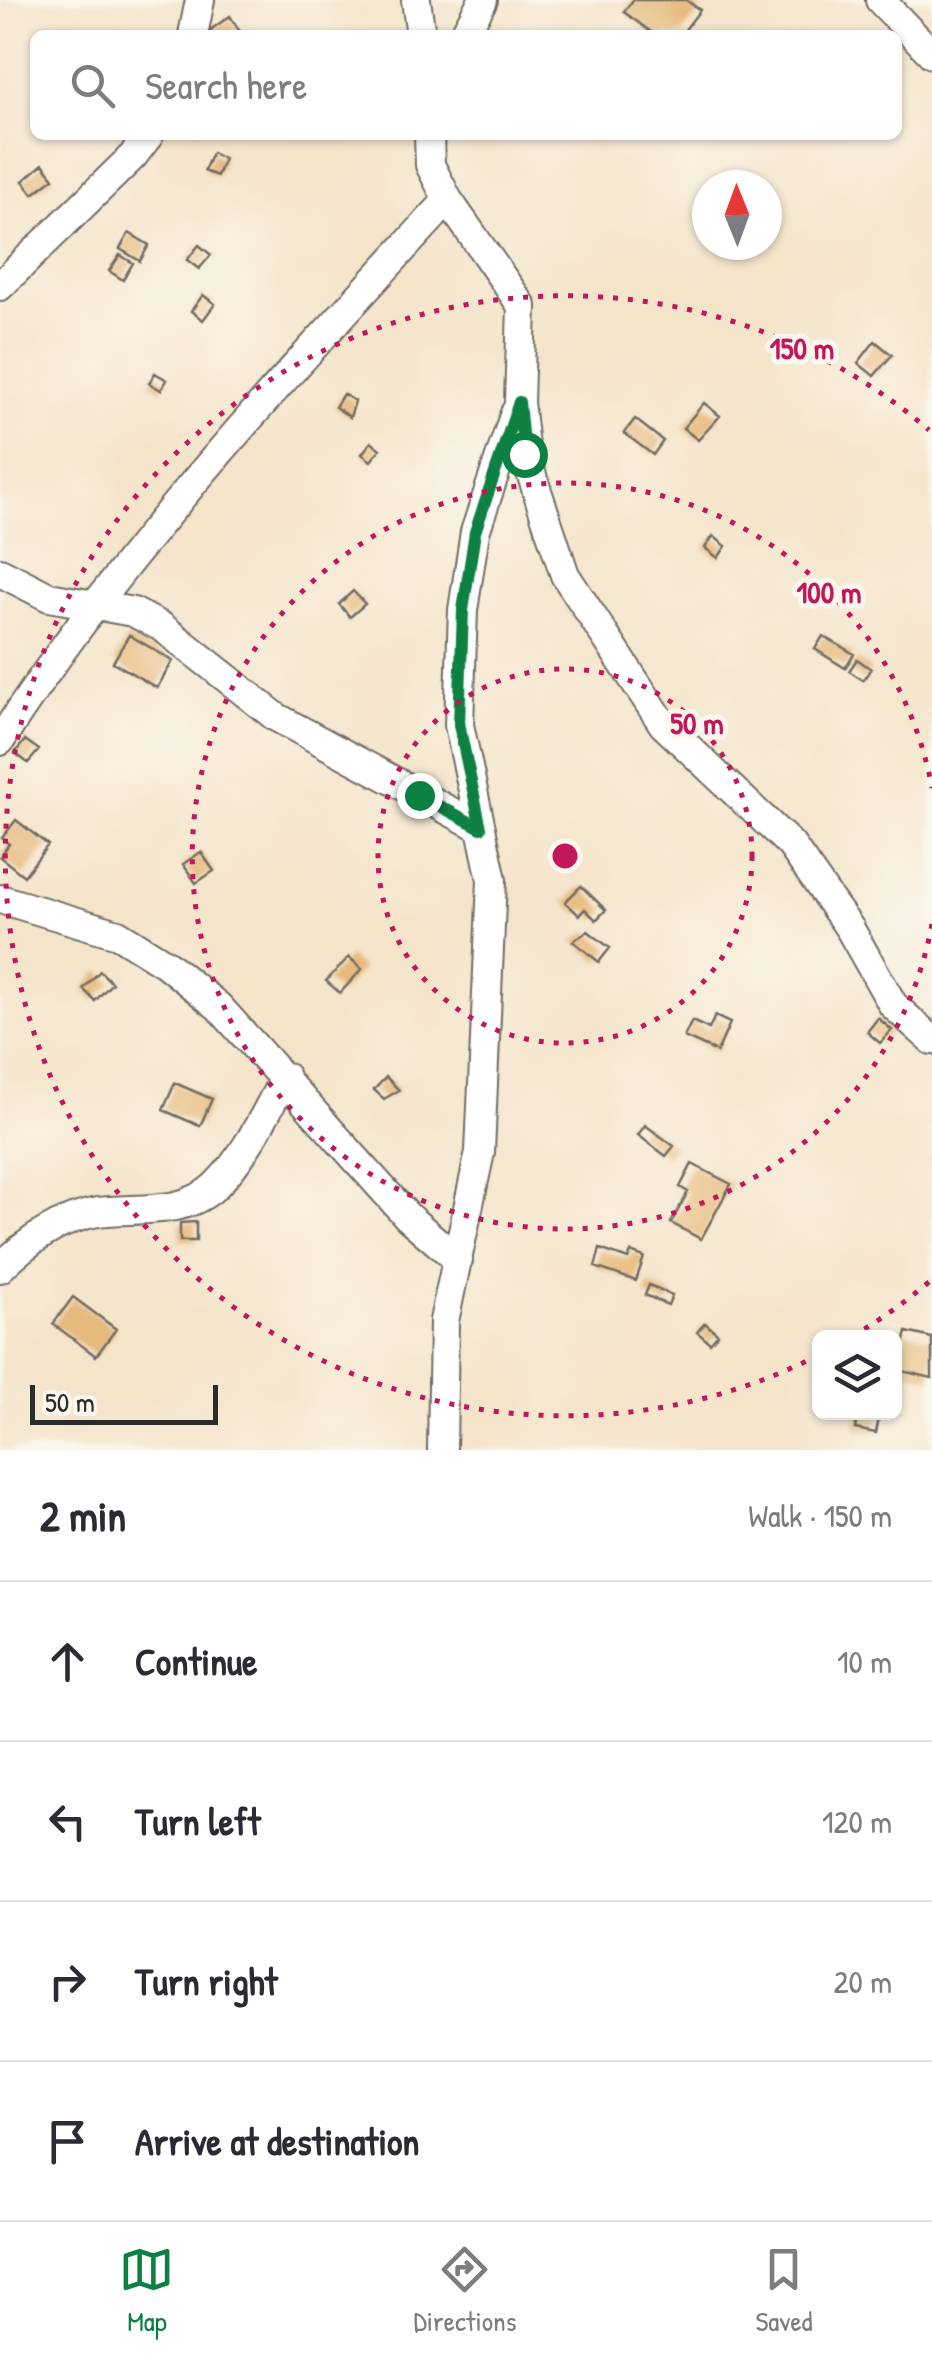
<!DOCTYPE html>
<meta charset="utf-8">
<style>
:root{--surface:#fff;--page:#f7f7f7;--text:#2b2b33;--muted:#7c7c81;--line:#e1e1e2;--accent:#0b8043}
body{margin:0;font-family:"Patrick Hand",sans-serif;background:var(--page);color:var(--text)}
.controls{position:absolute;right:30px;bottom:30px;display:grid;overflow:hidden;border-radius:15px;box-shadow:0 2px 8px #0004}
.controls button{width:90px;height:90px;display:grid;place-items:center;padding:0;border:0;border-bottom:2px solid var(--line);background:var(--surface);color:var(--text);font:50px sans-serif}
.compass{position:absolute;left:692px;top:170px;width:90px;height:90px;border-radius:50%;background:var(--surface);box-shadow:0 2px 8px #0004;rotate:359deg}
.scale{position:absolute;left:30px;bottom:25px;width:188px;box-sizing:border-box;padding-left:10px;border:5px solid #2b2b2b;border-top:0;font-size:28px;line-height:35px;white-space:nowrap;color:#2b2b2b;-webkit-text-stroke:8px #fbf7ec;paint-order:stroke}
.stop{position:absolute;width:30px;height:30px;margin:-22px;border:8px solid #0b8043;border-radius:50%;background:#fff}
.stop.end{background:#0b8043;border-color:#fff;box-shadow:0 2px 10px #0008}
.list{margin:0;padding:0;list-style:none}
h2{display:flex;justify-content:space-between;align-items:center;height:130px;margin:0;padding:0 40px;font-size:42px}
h2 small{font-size:32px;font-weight:400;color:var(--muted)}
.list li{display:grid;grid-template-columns:65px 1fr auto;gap:30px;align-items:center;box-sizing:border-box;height:160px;padding:0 40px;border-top:2px solid var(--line)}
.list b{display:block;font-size:38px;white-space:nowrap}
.list em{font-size:32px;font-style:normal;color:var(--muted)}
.icon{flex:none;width:55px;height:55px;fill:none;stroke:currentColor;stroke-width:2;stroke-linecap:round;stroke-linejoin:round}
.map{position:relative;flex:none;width:932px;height:1450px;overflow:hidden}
.search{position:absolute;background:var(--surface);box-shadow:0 2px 8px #0004;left:30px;right:30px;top:30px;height:110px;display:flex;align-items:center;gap:25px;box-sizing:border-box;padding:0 35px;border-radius:15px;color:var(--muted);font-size:38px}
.sheet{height:770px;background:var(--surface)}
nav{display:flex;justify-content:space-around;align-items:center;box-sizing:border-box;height:140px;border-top:2px solid var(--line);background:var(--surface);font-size:28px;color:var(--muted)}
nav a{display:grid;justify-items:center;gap:5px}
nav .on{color:var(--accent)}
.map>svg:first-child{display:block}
.building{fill:#e6ba7d}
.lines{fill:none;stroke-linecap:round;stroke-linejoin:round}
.minor-casing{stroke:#716c63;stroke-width:32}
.minor{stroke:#fff;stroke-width:28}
.route{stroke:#0b8043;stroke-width:12}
.ring{fill:none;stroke:#c2185b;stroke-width:5;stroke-dasharray:5 10}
.centre{fill:#c2185b;stroke:#fbf7ec;stroke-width:5}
.ring-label{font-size:30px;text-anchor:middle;font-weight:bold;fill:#c2185b;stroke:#fbf7ec;stroke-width:10;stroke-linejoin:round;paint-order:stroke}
</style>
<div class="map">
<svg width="932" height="1450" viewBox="0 0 932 1450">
<rect width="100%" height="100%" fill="#fbf7ec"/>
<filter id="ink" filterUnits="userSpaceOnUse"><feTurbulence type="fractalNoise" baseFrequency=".01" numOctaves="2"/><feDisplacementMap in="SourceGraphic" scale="20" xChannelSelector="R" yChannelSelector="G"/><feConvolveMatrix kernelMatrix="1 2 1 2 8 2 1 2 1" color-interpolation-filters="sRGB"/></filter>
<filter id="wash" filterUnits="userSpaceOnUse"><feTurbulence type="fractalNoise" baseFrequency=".0048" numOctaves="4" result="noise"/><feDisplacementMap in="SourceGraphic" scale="40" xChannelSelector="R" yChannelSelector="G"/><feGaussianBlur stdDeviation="2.25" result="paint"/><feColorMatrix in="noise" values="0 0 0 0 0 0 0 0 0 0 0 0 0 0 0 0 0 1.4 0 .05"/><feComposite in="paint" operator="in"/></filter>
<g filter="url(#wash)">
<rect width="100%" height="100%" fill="#f4e4ca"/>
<g id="blocks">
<!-- building -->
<path class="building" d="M633,0H686L700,10L681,35H655L624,12Z
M230,16L242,35H213L210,30Z
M212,153L224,159L217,176L204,171Z
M43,164L54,178L33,194L23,181Z
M129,233L149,245L140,261L120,249Z
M199,245L211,255L199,269L187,260Z
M120,255L133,263L123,280L109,271Z
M203,295L215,304L203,320L191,311Z
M875,341L892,355L874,376L858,363Z
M155,373L167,380L161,390L149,383Z
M343,394L355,401L350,417L335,407Z
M704,403L720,416L698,440L683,428Z
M635,419L663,441L653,455L624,433Z
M371,442L380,449L371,461L362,454Z
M713,536L726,546L718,558L705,548Z
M353,591L365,604L350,617L339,604Z
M129,635L173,661L157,688L113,662Z
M823,636L854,654L845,668L815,649Z
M857,659L871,669L863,680L849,671Z
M25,740L39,750L28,763L15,753Z
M16,820L48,845L24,876L0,857L9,844L2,838Z
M201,852L214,871L196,883L183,864Z
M581,886L606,910L596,920L585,909L579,915L565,902Z
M588,931L610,948L599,962L573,941Z
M349,957L362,969L340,993L326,981Z
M100,971L112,983L95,1001L83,989Z
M715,1016L730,1023L717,1052L684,1037L692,1021L709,1029Z
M878,1018L892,1030L880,1043L867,1032Z
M386,1077L399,1090L384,1099L374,1090Z
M175,1083L212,1099L200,1126L163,1110Z
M645,1125L674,1146L666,1156L638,1135Z
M692,1164L731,1184L701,1239L671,1223L688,1192L680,1187Z
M196,1222V1241H180V1223Z
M600,1249L628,1259L631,1252L644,1257L636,1281L595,1267Z
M649,1285L672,1295L668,1305L645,1295Z
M73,1297L116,1329L96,1356L53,1324Z
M705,1323L718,1334L710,1343L697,1332Z
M907,1332L932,1338V1378L898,1370Z
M858,1412H880L876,1433L855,1429Z"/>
</g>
</g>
<g filter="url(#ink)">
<use href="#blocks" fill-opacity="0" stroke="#716c63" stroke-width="2.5"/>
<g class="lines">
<defs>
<path id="minor" d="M416,0L421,35
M880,0L932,54
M193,35L200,0
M464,35L483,0
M429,135L430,165L448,200L522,306L519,402L525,455L565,575L663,724L791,845L850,929L893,1005L932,1040
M0,286L133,156L149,135
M0,572L49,597L133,612L162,627L276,717L481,828
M0,741C127,543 289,373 448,200
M0,899L118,934L166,964L219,1007L408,1217L458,1260
M0,1268C26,1242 61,1218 98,1212C137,1207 184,1216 215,1186C246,1156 265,1114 285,1077
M442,1450L444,1321L480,1152L492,880L459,725L463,610L475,532L515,413"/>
</defs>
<!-- minor casing -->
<use href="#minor" class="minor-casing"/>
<!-- minor -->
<use href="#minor" class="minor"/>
</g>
</g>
<g class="lines" filter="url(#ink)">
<!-- route -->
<path class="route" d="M419,795L481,828L459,725L463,610L475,532L519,402L524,454"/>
</g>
<!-- distance rings -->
<g class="ring">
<circle cx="565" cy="856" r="187"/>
<path d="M932 924A373 373 0 1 1 932 788"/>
<path d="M929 1282A560 560 0 0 1 853 1336M819 1355A560 560 0 1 1 929 430"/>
</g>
<circle cx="565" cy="856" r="15" class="centre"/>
<g class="ring-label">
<text x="802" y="359">150 m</text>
<text x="829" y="603">100 m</text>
<text x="697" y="734">50 m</text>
</g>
</svg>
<div class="controls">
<button><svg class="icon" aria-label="layers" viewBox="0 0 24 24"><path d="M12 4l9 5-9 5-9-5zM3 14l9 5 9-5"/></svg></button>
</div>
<svg class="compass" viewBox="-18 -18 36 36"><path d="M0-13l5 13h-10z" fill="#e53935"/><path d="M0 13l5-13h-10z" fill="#7c7c81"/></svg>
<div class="scale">50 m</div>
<div class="stop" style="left:524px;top:454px"></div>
<div class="stop end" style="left:419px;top:795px"></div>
<div class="search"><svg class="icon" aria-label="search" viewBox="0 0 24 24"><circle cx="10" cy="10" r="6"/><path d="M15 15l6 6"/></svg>Search here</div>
</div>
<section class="sheet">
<h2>2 min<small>Walk · 150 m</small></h2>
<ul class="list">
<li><svg class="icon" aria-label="ahead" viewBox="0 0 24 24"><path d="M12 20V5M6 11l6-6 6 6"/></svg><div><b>Continue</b></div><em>10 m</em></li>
<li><svg class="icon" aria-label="left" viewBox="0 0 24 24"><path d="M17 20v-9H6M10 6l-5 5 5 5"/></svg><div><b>Turn left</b></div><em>120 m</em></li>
<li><svg class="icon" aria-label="right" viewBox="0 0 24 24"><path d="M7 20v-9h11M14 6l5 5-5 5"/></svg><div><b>Turn right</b></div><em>20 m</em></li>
<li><svg class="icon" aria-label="arrive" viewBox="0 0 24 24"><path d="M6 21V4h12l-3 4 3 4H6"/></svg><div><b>Arrive at destination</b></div></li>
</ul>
</section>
<nav>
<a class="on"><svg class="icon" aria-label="map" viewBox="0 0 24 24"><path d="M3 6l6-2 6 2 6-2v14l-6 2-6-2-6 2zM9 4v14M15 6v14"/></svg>Map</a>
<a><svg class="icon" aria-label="directions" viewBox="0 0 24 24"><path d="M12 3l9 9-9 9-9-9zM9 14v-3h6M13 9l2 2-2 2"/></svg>Directions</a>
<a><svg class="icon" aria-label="saved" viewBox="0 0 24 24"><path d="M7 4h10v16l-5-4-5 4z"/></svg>Saved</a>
</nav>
